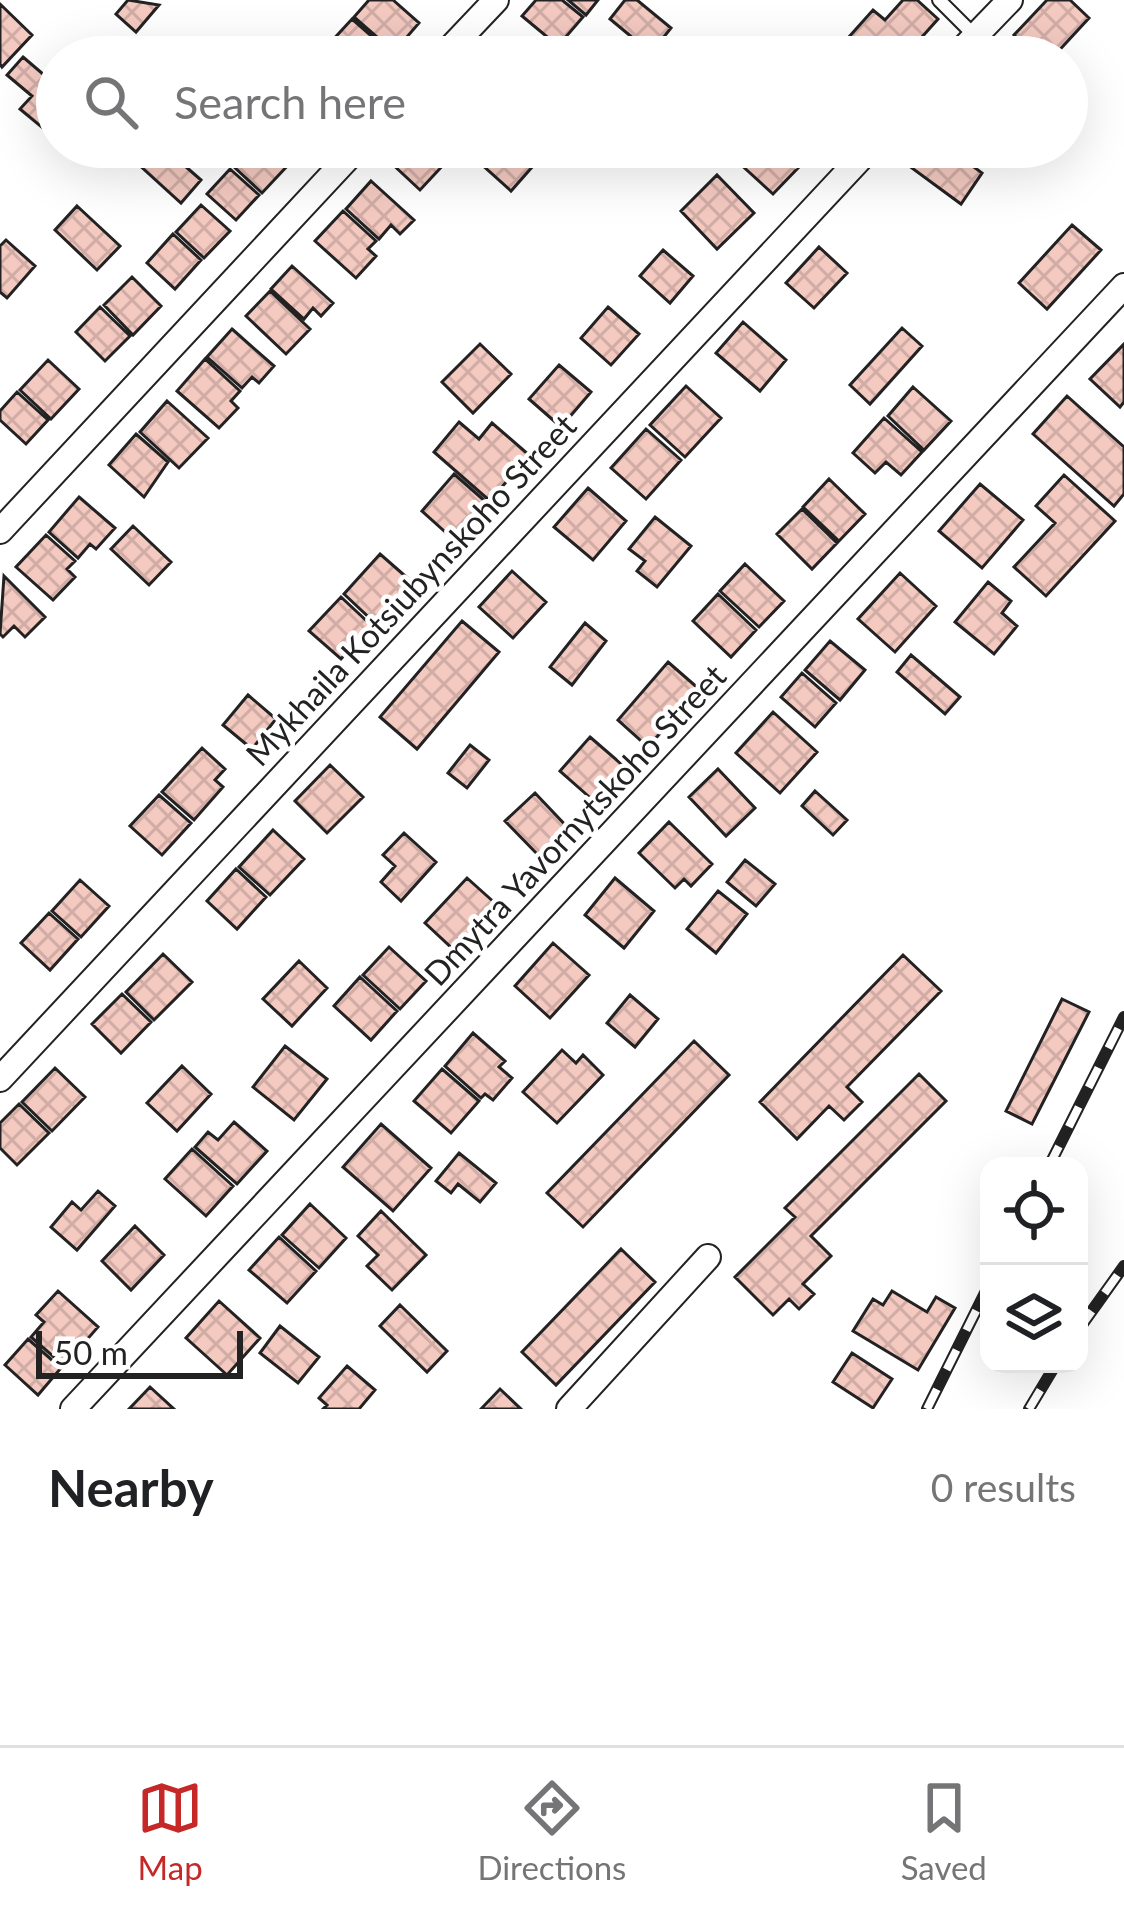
<!DOCTYPE html>
<style>
:root{--surface:#fff;--page:#f6f6f6;--text:#202124;--muted:#757577;--line:#e0e0e0;--accent:#c62828}
body{margin:0;font-family:Lato,sans-serif;background:var(--page);color:var(--text)}
.controls{position:absolute;right:36px;bottom:36px;display:grid;overflow:hidden;border-radius:24px;box-shadow:0 12px 48px #0002}
.controls button{width:108px;height:108px;display:grid;place-items:center;padding:0;border:0;border-bottom:3px solid var(--line);background:var(--surface);color:var(--text);font:60px sans-serif}
.scale{position:absolute;left:36px;bottom:30px;width:207px;box-sizing:border-box;padding-left:12px;border:6px solid #222;border-top:0;font-size:33px;line-height:42px;white-space:nowrap;color:#222;-webkit-text-stroke:9px #fff;paint-order:stroke}
.list{margin:0;padding:0;list-style:none}
h2{display:flex;justify-content:space-between;align-items:center;height:156px;margin:0;padding:0 48px;font-size:51px}
h2 small{font-size:39px;font-weight:400;color:var(--muted)}
.icon{flex:none;width:66px;height:66px;fill:none;stroke:currentColor;stroke-width:2;stroke-linecap:round;stroke-linejoin:round}
.map{position:relative;flex:none;width:1124px;height:1409px;overflow:hidden}
.search{position:absolute;background:var(--surface);box-shadow:0 12px 48px #0002;left:36px;right:36px;top:36px;height:132px;display:flex;align-items:center;gap:30px;box-sizing:border-box;padding:0 42px;border-radius:66px;color:var(--muted);font-size:45px}
.sheet{height:336px;background:var(--surface)}
nav{display:flex;justify-content:space-around;align-items:center;box-sizing:border-box;height:168px;border-top:3px solid var(--line);background:var(--surface);font-size:33px;color:var(--muted)}
nav a{display:grid;justify-items:center;gap:6px}
nav .on{color:var(--accent)}
.map>svg:first-child{display:block}
.building{fill:url(#building-cross-hatch);stroke:#222;stroke-width:3}
.lines{fill:none;stroke-linecap:round;stroke-linejoin:round}
.lane-casing{stroke:#222;stroke-width:16}
.street-casing{stroke:#222;stroke-width:28}
.lane{stroke:#fff;stroke-width:12}
.street{stroke:#fff;stroke-width:24}
.rail-casing{stroke:#222;stroke-width:12}
.rail{stroke:#fff;stroke-width:8;stroke-dasharray:22;stroke-linecap:butt}
.labels{text-anchor:middle;stroke-width:9;stroke-linejoin:round;paint-order:stroke}
.street-label{font-size:33px;fill:#222;stroke:#fff}
</style>
<div class="map">
<svg width="1124" height="1409" viewBox="0 0 1124 1409">
<defs>
<pattern id="building-cross-hatch" width="8" height="8" patternUnits="userSpaceOnUse" patternTransform="scale(3)"><rect width="8" height="8" fill="#f3c9c0"/><path d="M0 0l8 8M0 8l8-8" fill="none" stroke="#d0aca5"/></pattern>
</defs>
<rect width="100%" height="100%" fill="#fff"/>
<!-- building -->
<path class="building" d="M128,0L159,5L136,32L116,14Z
M369,0H393L419,23L394,52L354,17Z
M536,0H562L583,17L558,46L522,16Z
M568,0H598L586,15Z
M625,0H637L671,28L651,53L610,19Z
M903,0H917L938,19L904,57H851L840,47L873,10L885,20Z
M1047,0H1070L1089,18L1053,57H1038L1014,35Z
M0,4L32,35L2,67L0,64Z
M352,19L392,54L389,57H346L330,43Z
M23,57L57,86V114L44,129L20,109L32,96L7,75Z
M153,147H180L192,158L185,166L201,180L181,203L138,164Z
M251,147H273L290,163L262,193L233,166Z
M402,147H460L420,190L389,161Z
M492,147H528L540,158L511,191L479,162Z
M752,147H777L798,168L773,194L738,162Z
M781,147H819L801,166Z
M910,147H929L943,157L950,147H965L973,153L966,161L982,173L961,204L901,160Z
M230,169L259,195L236,220L207,194Z
M717,175L754,213L717,249L681,211Z
M371,181L414,220L400,234L391,225L379,239L346,209Z
M201,205L230,231L204,258L176,232Z
M77,206L120,246L97,270L55,230Z
M343,211L376,241L368,249L376,256L356,278L315,241Z
M1072,225L1101,250L1047,309L1019,283Z
M173,234L201,260L175,289L147,263Z
M6,240L35,266L7,298L0,292V246Z
M819,247L847,273L814,308L786,283Z
M663,250L693,276L670,303L640,276Z
M292,266L333,303L321,316L313,308L304,319L271,289Z
M132,277L161,306L133,335L104,305Z
M270,291L310,329L286,354L246,316Z
M100,307L130,336L105,361L76,332Z
M608,307L639,334L611,365L581,338Z
M743,322L786,360L760,391L716,353Z
M902,328L922,346L870,404L850,385Z
M232,329L274,366L259,383L252,377L242,388L207,357Z
M480,344L511,374L473,413L442,382Z
M1124,344V402L1120,407L1090,379Z
M205,359L240,391L231,401L238,408L219,428L177,391Z
M48,360L79,389L51,419L20,390Z
M559,365L591,392L561,427L529,399Z
M686,386L721,418L685,457L650,425Z
M913,387L951,421L924,450L888,416Z
M17,392L48,420L26,444L0,420V411Z
M1067,396L1124,447V494L1114,506L1033,434Z
M167,401L208,438L179,468L140,432Z
M884,418L922,452L901,475L886,462L875,473L853,453Z
M459,422L479,439L492,423L529,455L490,501L434,452Z
M646,429L681,460L646,499L611,468Z
M136,434L168,462L144,497L109,465Z
M454,474L486,502L453,539L422,511Z
M1064,475L1115,521L1046,596L1014,567L1055,523L1036,506Z
M829,479L865,514L839,541L803,507Z
M980,484L1023,520L982,568L939,531Z
M588,488L626,521L593,560L554,527Z
M79,497L115,528L96,549L90,544L78,558L49,532Z
M802,509L837,543L812,569L777,534Z
M655,517L691,546L657,587L637,571L645,561L629,549Z
M133,526L171,562L149,585L111,549Z
M46,535L75,561L67,569L75,577L53,600L16,567Z
M380,554L412,582L375,623L344,594Z
M745,564L784,601L759,627L720,591Z
M512,571L546,602L513,638L479,607Z
M900,573L936,606L895,652L858,619Z
M4,576L45,617L25,637L14,626L3,637L0,634Z
M988,582L1011,601L1002,613L1017,626L994,654L955,622Z
M718,594L756,630L731,657L693,621Z
M341,597L371,625L341,659L309,631Z
M462,621L499,652L417,749L380,717Z
M585,623L606,641L572,685L550,667Z
M830,641L865,670L840,700L805,670Z
M911,655L960,697L945,714L897,672Z
M668,662L699,689L648,747L618,720Z
M802,673L836,703L815,727L781,697Z
M248,695L276,719L252,749L223,725Z
M773,712L817,752L780,793L736,753Z
M590,737L626,768L595,802L560,771Z
M470,745L489,760L467,788L448,773Z
M202,748L225,769L215,780L223,787L194,820L162,792Z
M330,765L363,797L327,833L295,801Z
M718,769L755,808L726,836L689,797Z
M815,791L847,820L833,835L802,806Z
M535,793L571,831L541,858L505,821Z
M159,795L191,823L162,855L130,826Z
M669,822L712,864L691,886L684,879L675,888L639,853Z
M273,830L304,859L270,895L239,867Z
M404,833L436,862L401,901L381,882L395,866L383,855Z
M745,860L775,884L756,906L727,882Z
M236,869L266,897L237,929L207,901Z
M467,878L496,904L454,950L425,923Z
M615,878L654,911L624,948L585,915Z
M80,880L109,906L81,937L52,911Z
M718,891L747,914L716,953L687,929Z
M49,913L78,939L50,970L21,943Z
M553,943L589,975L550,1018L515,986Z
M389,947L426,981L400,1009L363,975Z
M163,954L192,982L154,1020L126,992Z
M903,955L941,991L847,1087L862,1102L844,1120L829,1106L797,1139L760,1102Z
M299,961L327,988L292,1026L263,999Z
M360,977L397,1011L371,1040L334,1006Z
M122,994L151,1022L121,1053L92,1024Z
M630,995L658,1019L635,1047L607,1023Z
M1062,999L1089,1012L1032,1124L1006,1111Z
M473,1033L505,1061L499,1067L512,1078L493,1100L485,1094L481,1098L445,1066Z
M694,1041L729,1075L583,1227L547,1193Z
M285,1046L327,1079L294,1120L253,1087Z
M562,1050L576,1063L583,1055L603,1075L557,1123L523,1092Z
M182,1066L211,1094L177,1131L147,1103Z
M55,1068L85,1097L52,1131L22,1102Z
M442,1069L479,1101L451,1133L414,1101Z
M919,1074L946,1101L811,1236L831,1256L803,1284L814,1294L799,1309L789,1299L773,1315L735,1277L795,1217L785,1208Z
M19,1104L49,1133L17,1165L0,1148V1123Z
M234,1122L267,1151L237,1184L195,1147L208,1132L218,1140Z
M381,1124L431,1168L393,1211L343,1167Z
M192,1149L233,1186L206,1216L165,1179Z
M459,1153L496,1183L480,1202L458,1184L451,1193L436,1181Z
M98,1191L115,1206L77,1250L51,1227L72,1202L81,1210Z
M310,1204L346,1238L319,1268L282,1235Z
M381,1211L426,1255L392,1290L367,1266L378,1255L358,1236Z
M135,1226L164,1255L131,1290L102,1261Z
M279,1237L316,1271L287,1303L249,1270Z
M621,1249L655,1282L556,1385L522,1352Z
M58,1291L98,1327L64,1366L31,1337L44,1322L36,1315Z
M892,1291L927,1312L936,1297L955,1308L918,1370L853,1331L873,1299L883,1305Z
M219,1301L260,1338L227,1375L186,1338Z
M400,1305L447,1351L427,1372L380,1326Z
M280,1326L319,1357L298,1383L260,1353Z
M28,1339L61,1368L38,1395L5,1365Z
M852,1353L892,1379L873,1408L833,1382Z
M347,1366L375,1390L359,1409H323L327,1405L319,1398Z
M150,1387L174,1409H129Z
M500,1389L521,1409H481Z"/>
<g class="lines">
<defs>
<path id="lane" d="M939,0L975,36"/>
<path id="street" d="M442,57L496,0
M955,57L1010,0
M0,531L358,147
M0,1079L871,147
M73,1409L1124,286
M569,1409L708,1257"/>
</defs>
<!-- lane casing -->
<use href="#lane" class="lane-casing"/>
<!-- street casing -->
<use href="#street" class="street-casing"/>
<!-- lane -->
<use href="#lane" class="lane"/>
<!-- street -->
<use href="#street" class="street"/>
<defs>
<path id="rail" d="M1049,1166L1124,1017
M1079,1329L1124,1266
M927,1409L989,1285
M1029,1409L1056,1364"/>
</defs>
<!-- rail casing -->
<use href="#rail" class="rail-casing"/>
<!-- rail -->
<use href="#rail" class="rail"/>
</g>
<g class="labels">
<!-- street labels -->
<g class="street-label">
<text transform="translate(411 590) rotate(-47)" y="12">Mykhaila Kotsiubynskoho Street</text>
<text transform="translate(575 825) rotate(-47)" y="12">Dmytra Yavornytskoho Street</text>
</g>
</g>
</svg>
<div class="controls">
<button><svg class="icon" aria-label="locate" viewBox="0 0 24 24"><circle cx="12" cy="12" r="6"/><path d="M12 2v4M12 18v4M2 12h4M18 12h4"/></svg></button>
<button><svg class="icon" aria-label="layers" viewBox="0 0 24 24"><path d="M12 4l9 5-9 5-9-5zM3 14l9 5 9-5"/></svg></button>
</div>
<div class="scale">50 m</div>
<div class="search"><svg class="icon" aria-label="search" viewBox="0 0 24 24"><circle cx="10" cy="10" r="6"/><path d="M15 15l6 6"/></svg>Search here</div>
</div>
<section class="sheet">
<h2>Nearby<small>0 results</small></h2>
<ul class="list">
</ul>
</section>
<nav>
<a class="on"><svg class="icon" aria-label="map" viewBox="0 0 24 24"><path d="M3 6l6-2 6 2 6-2v14l-6 2-6-2-6 2zM9 4v14M15 6v14"/></svg>Map</a>
<a><svg class="icon" aria-label="directions" viewBox="0 0 24 24"><path d="M12 3l9 9-9 9-9-9zM9 14v-3h6M13 9l2 2-2 2"/></svg>Directions</a>
<a><svg class="icon" aria-label="saved" viewBox="0 0 24 24"><path d="M7 4h10v16l-5-4-5 4z"/></svg>Saved</a>
</nav>
